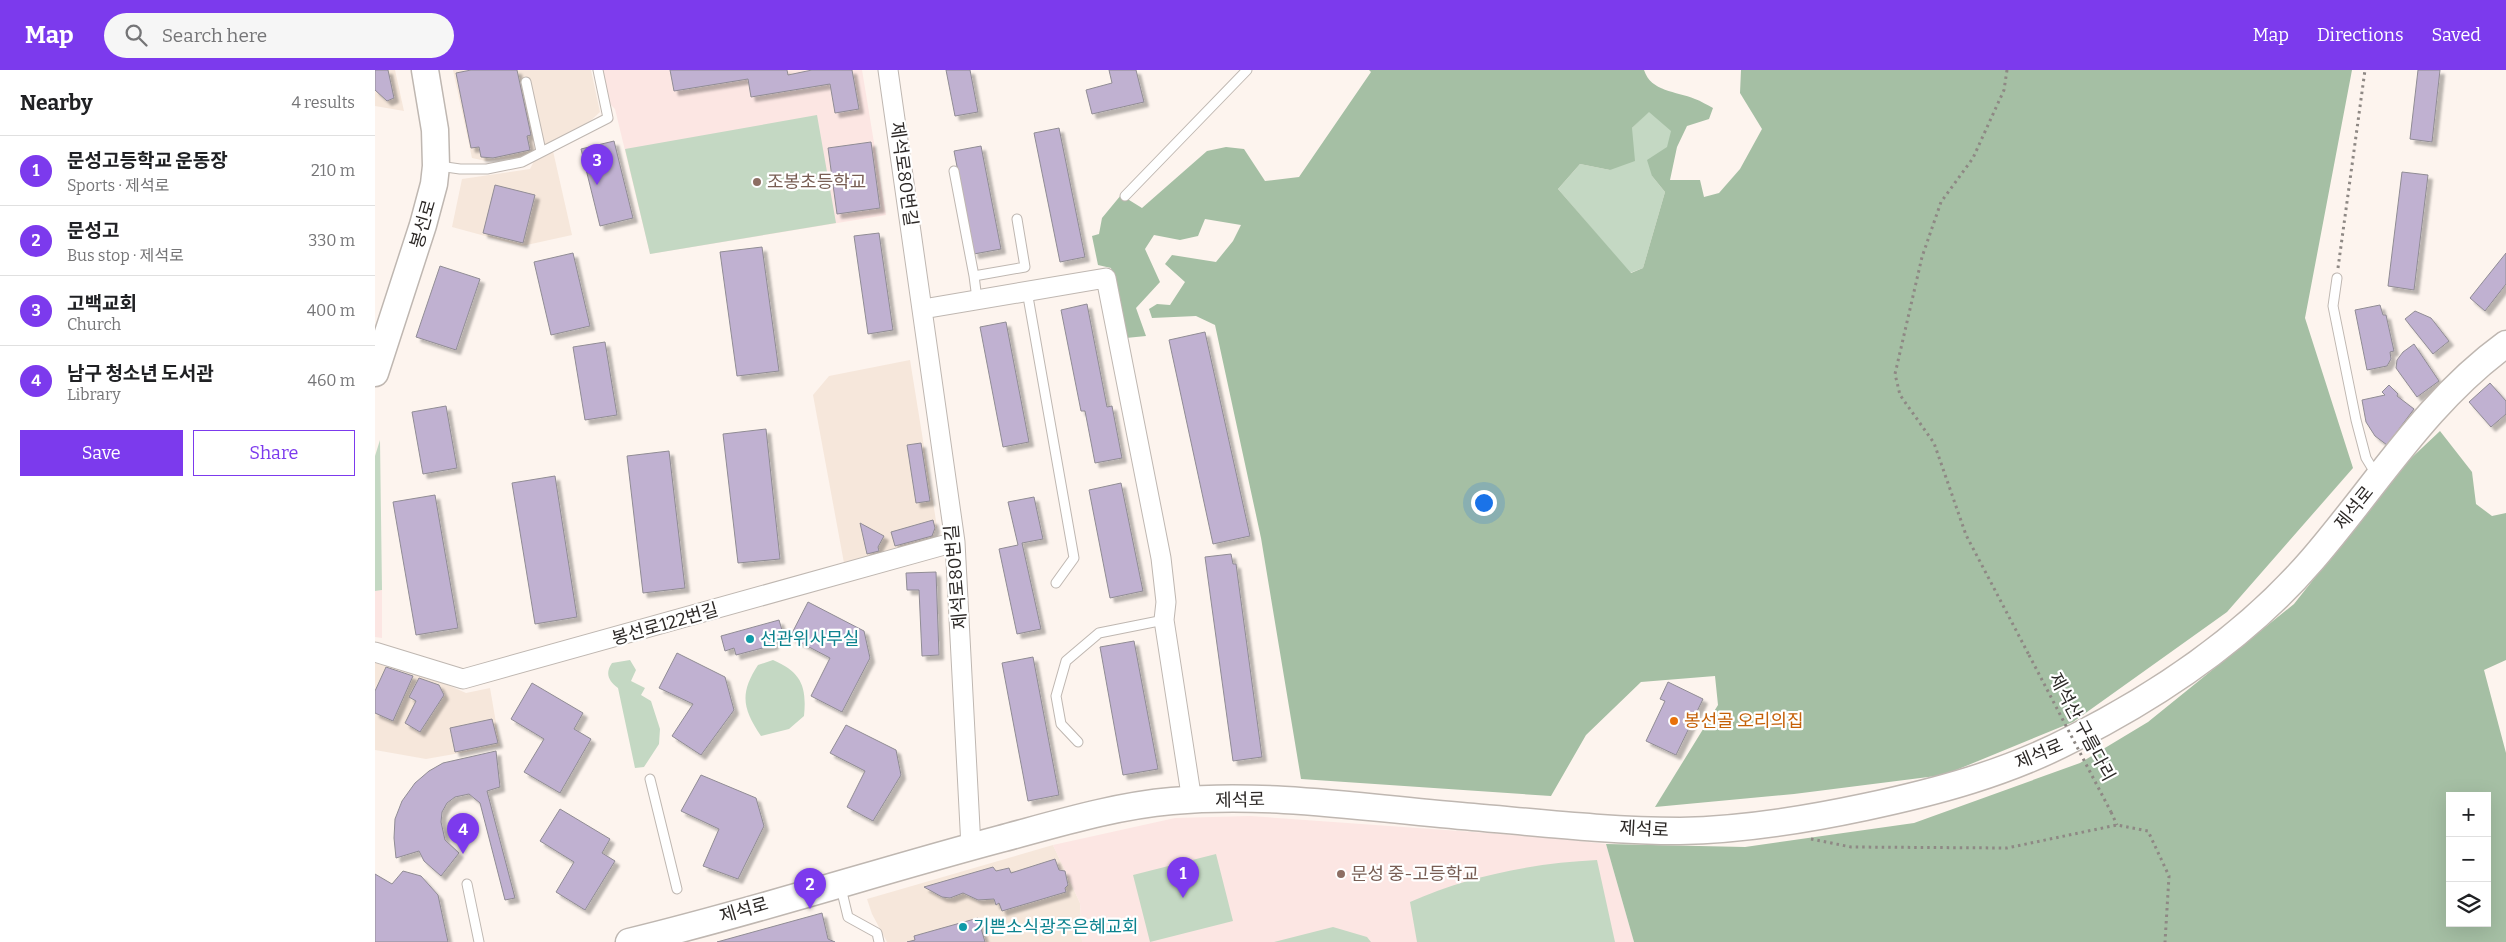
<!DOCTYPE html>
<meta charset="utf-8">
<style>
:root{--surface:#fff;--page:#f6f6f6;--text:#202124;--muted:#757577;--line:#e0e0e0;--accent:#7c3aed}
body{margin:0;font-family:Bitter,"Noto Sans KR",serif;background:var(--page);color:var(--text)}
.controls{position:absolute;right:15px;bottom:15px;display:grid;overflow:hidden;border-radius:0px;box-shadow:0 5px 20px #0002}
.controls button{width:45px;height:45px;display:grid;place-items:center;padding:0;border:0;border-bottom:1px solid var(--line);background:var(--surface);color:var(--text);font:25px sans-serif}
.you{position:absolute;left:1108px;top:432px;width:18px;height:18px;margin:-12px;border:4px solid #fff;border-radius:50%;background:#1a73e8;box-shadow:0 0 0 8px #1a73e833}
.badge{display:grid;place-items:center;width:32px;height:32px;border-radius:50%;background:var(--accent);color:#fff;font-size:16px;font-weight:700}
.pin{position:absolute;translate:-50% -41px;filter:drop-shadow(0 1px 2px #0008)}
.pin::after{content:'';position:absolute;top:26px;width:18px;height:15px;background:inherit;clip-path:polygon(0 0,100% 0,50% 100%)}
.list{margin:0;padding:0;list-style:none}
h2{display:flex;justify-content:space-between;align-items:center;height:65px;margin:0;padding:0 20px;font-size:21px}
h2 small{font-size:16px;font-weight:400;color:var(--muted)}
.list li{display:grid;grid-template-columns:32px 1fr auto;gap:15px;align-items:center;box-sizing:border-box;height:70px;padding:0 20px;border-top:1px solid var(--line)}
.list b{display:block;font-size:19px;white-space:nowrap}
.list p{margin:0;font-size:16px;white-space:nowrap;color:var(--muted)}
.list em{font-size:16px;font-style:normal;color:var(--muted)}
.actions{display:flex;gap:10px;padding:15px 20px}
.actions a{flex:1;padding:11px 0;border:1px solid var(--accent);border-radius:0px;text-align:center;font-size:18px;color:var(--accent)}
.actions .main{background:var(--accent);color:#fff}
.icon{flex:none;width:28px;height:28px;fill:none;stroke:currentColor;stroke-width:2;stroke-linecap:round;stroke-linejoin:round}
.map{position:relative;flex:none;width:2131px;height:872px;overflow:hidden}
header{display:flex;align-items:center;gap:30px;box-sizing:border-box;height:70px;padding:0 25px;background:var(--accent);color:#fff}
header strong{font-size:24px}
nav{display:flex;gap:28px;margin-inline-start:auto;font-size:18px}
.search{width:350px;height:45px;background:var(--page);display:flex;align-items:center;gap:12px;box-sizing:border-box;padding:0 18px;border-radius:28px;color:var(--muted);font-size:19px}
main{display:flex}
aside{flex:1;background:var(--surface)}
.map>svg:first-child{display:block}
.built{fill:#f6e7db}
.education{fill:#fce6e3}
.green{fill:#c4d8c3}
.forest{fill:#a5bfa4;fill-rule:evenodd}
.building{fill:#c0b1d1;stroke:#908c94;filter:url(#shadow)}
.lines{fill:none;stroke-linecap:round;stroke-linejoin:round}
.lane-casing{stroke:#bfb7b1;stroke-width:11}
.street-casing{stroke:#bfb7b1;stroke-width:21}
.secondary-casing{stroke:#bfb7b1;stroke-width:29}
.path{stroke:#8e8884;stroke-width:3;stroke-dasharray:2.5 4;stroke-linecap:butt}
.lane{stroke:#fff;stroke-width:9}
.street{stroke:#fff;stroke-width:19}
.secondary{stroke:#fff;stroke-width:26}
.path-bridge{stroke:#8e8884;stroke-width:3;stroke-dasharray:2.5 4;stroke-linecap:butt}
.education-dot{fill:#8d6e63;stroke:#fff;stroke-width:2}
.culture-dot{fill:#0f9aa8;stroke:#fff;stroke-width:2}
.food-dot{fill:#e8710a;stroke:#fff;stroke-width:2}
.labels{text-anchor:middle;stroke-width:4.5;stroke-linejoin:round;paint-order:stroke}
.street-label{font-size:18px;fill:#2d2927;stroke:#fff}
.education-label{font-size:18px;fill:#785e54;stroke:#fff;text-anchor:start}
.culture-label{font-size:18px;fill:#0d838f;stroke:#fff;text-anchor:start}
.food-label{font-size:18px;fill:#c56008;stroke:#fff;text-anchor:start}
</style>
<header>
<strong>Map</strong>
<div class="search"><svg class="icon" aria-label="search" viewBox="0 0 24 24"><circle cx="10" cy="10" r="6"/><path d="M15 15l6 6"/></svg>Search here</div>
<nav><a>Map</a><a>Directions</a><a>Saved</a></nav>
</header>
<main>
<aside>
<h2>Nearby<small>4 results</small></h2>
<ul class="list">
<li><span class="badge">1</span><div><b>문성고등학교 운동장</b><p>Sports · 제석로</p></div><em>210 m</em></li>
<li><span class="badge">2</span><div><b>문성고</b><p>Bus stop · 제석로</p></div><em>330 m</em></li>
<li><span class="badge">3</span><div><b>고백교회</b><p>Church</p></div><em>400 m</em></li>
<li><span class="badge">4</span><div><b>남구 청소년 도서관</b><p>Library</p></div><em>460 m</em></li>
</ul>
<div class="actions"><a class="main">Save</a><a>Share</a></div>
</aside>
<div class="map">
<svg width="2131" height="872" viewBox="0 0 2131 872">
<defs>
<filter id="shadow"><feDropShadow dx="4.5" dy="4.5" stdDeviation="1" flood-color="#0004"/></filter>
</defs>
<rect width="100%" height="100%" fill="#fdf4ee"/>
<!-- built -->
<path class="built" d="M0,0H20L29,41L0,36Z
M78,0H216L225,42L210,56L145,87L111,91L97,88Z
M178,81L197,165L147,176L77,157L87,109L155,99L160,89Z
M535,290L562,457L558,467L469,493L438,325L454,306Z
M0,593L66,612L91,623L115,618L125,676L51,689L0,680Z
M678,775L705,833L707,872H512L497,844L492,829Z"/>
<!-- education -->
<path class="education" d="M227,0H487L511,145L275,184L240,39L234,33Z
M7,520V568L0,567V521Z
M875,746L1169,767L1231,774L1259,872H707L705,833L678,775L800,748Z"/>
<!-- green -->
<path class="green" d="M1274,41L1297,61L1293,77L1277,106L1290,122L1268,198L1255,203L1183,119L1205,94L1235,100L1257,58Z
M442,45L461,153L275,184L250,79Z
M5,370L7,520L0,521V386Z
M255,590L261,600L256,611L270,618L266,625L276,631L285,659L284,674L269,697L260,698L243,618C233,611 230,603 237,593Z
M398,590C426,602 432,616 429,646L414,659L386,666C368,639 364,624 383,595Z
M841,784L858,851L775,872L758,805Z
M1222,790L1240,872H1042L1035,832C1093,806 1159,793 1222,790Z
M958,857L992,867L996,872H899Z"/>
<!-- forest -->
<path class="forest" d="M994,0H1269C1276,22 1301,21 1320,29C1326,31 1332,35 1338,38L1334,49L1312,56L1302,77L1295,110H1325L1329,127L1344,123L1365,99L1387,59L1365,23L1366,0H1977L1930,248L1978,398L1852,542L1698,652L1569,705L1419,724L1280,737L1343,635L1340,606L1266,612L1211,665L1176,726L926,709L886,468L840,255L821,246L777,248L774,239L782,234L795,235L810,212L790,194L797,185L841,192L858,171L866,155L830,149L823,166L805,170L779,165L770,179L785,212L761,238L771,266L751,268L736,198L723,195L717,166L724,164L727,148L746,125L767,138L832,81L851,77L869,79L890,111L924,107L996,2ZM1274,42L1296,61L1292,77L1272,90L1277,106L1290,122L1268,198L1256,203L1183,119L1205,94L1235,100L1260,91L1257,58Z
M2065,361L2097,402L2101,434L2117,446L2131,443V590L2109,600L2131,683V872H1259L1231,774L1370,777L1539,753L1705,693L1773,652L1919,534L2030,394ZM2075,726H2112V853H2075Z"/>
<!-- building -->
<path class="building" d="M0,0H13L19,28L12,31L0,20Z
M96,0H142L156,65L152,66L155,80L118,88L106,87L104,77L96,78L81,3Z
M295,0H412L413,5L437,0H477L484,39L460,43L455,14L376,27L373,9L299,21Z
M571,0H595L603,42L580,46Z
M734,0H761L769,32L717,44L711,20L737,13Z
M2043,0H2065L2057,72L2035,69Z
M684,58L710,187L685,192L659,63Z
M239,71L258,148L225,156L206,79Z
M496,72L505,138L462,144L453,78Z
M606,76L626,179L599,184L579,81Z
M2027,102L2053,105L2039,220L2013,216Z
M120,115L160,125L148,173L108,163Z
M504,163L518,260L493,264L479,166Z
M387,177L404,301L362,306L345,182Z
M198,183L215,256L176,265L159,192Z
M2131,183V214L2110,241L2095,228Z
M65,196L105,209L81,280L41,267Z
M712,234L732,337L737,336L747,388L720,393L710,341H706L686,240Z
M2005,235L2008,245H2011L2019,281L2015,282L2016,289L2012,296L1992,300L1980,240Z
M2040,241L2056,248L2074,271L2058,284L2030,249Z
M631,252L654,372L628,377L605,257Z
M830,262L875,466L838,474L794,270Z
M230,272L242,345L210,350L198,277Z
M2039,274L2064,311L2042,327L2021,298L2022,290L2028,282Z
M2115,313L2131,331V344L2116,357L2094,332Z
M2014,315L2023,324L2022,326L2039,339L2012,375L2000,366L1991,352L1987,330L2010,325L2007,322Z
M71,336L82,398L48,404L37,342Z
M391,359L405,489L363,493L348,364Z
M546,373L555,431L541,433L532,375Z
M294,381L310,518L268,523L252,386Z
M180,406L202,547L160,554L137,413Z
M746,413L768,521L735,528L714,420Z
M60,425L83,558L41,565L18,432Z
M659,427L668,469L647,473L666,559L642,564L624,479L643,475L633,432Z
M558,450L560,458L557,466L520,476L516,462Z
M485,453L509,466L503,477L504,481L492,484Z
M856,484L858,494H861L887,687L858,691L830,487Z
M561,502L564,585L547,586L544,520H532L531,503Z
M433,532L489,561L495,588L467,642L436,626L455,588L415,567Z
M404,550L409,567L398,570L399,575L361,585L359,578L350,581L346,566Z
M759,571L783,699L748,705L725,577Z
M302,583L350,607L359,640L326,685L297,666L318,634L284,618Z
M658,587L684,725L653,731L627,593Z
M11,597L38,606L18,651L0,643V621Z
M44,608L64,615L69,625L45,662L30,653L41,631L34,627Z
M1293,612L1328,629L1301,685L1271,671L1290,631L1285,629Z
M157,613L208,643L199,659L216,669L185,723L149,702L169,669L136,649Z
M117,649L123,673L80,682L75,658Z
M471,655L521,680L526,705L498,751L472,737L490,701L455,683Z
M121,681L125,717L112,721L140,828L130,830L105,733L94,724L80,727L72,733L67,742L66,752L70,770L84,783L66,806L49,791L44,781L21,788L19,768L20,749L27,731L40,713L54,701L68,693Z
M326,705L381,728L389,756L363,809L328,796L344,759L306,741Z
M185,739L235,769L227,783L240,791L210,840L181,822L199,792L165,771Z
M680,789L684,800L690,801L693,815L690,818L691,822L627,841L624,833L621,835L619,829L603,830L588,823L575,828L567,827L549,817L618,797L621,801L634,798L636,803Z
M28,801L46,806L63,825L73,872H0V804L17,814Z
M447,843L453,869L460,872H342Z
M603,848L610,872H532L540,870L539,866Z"/>
<g class="lines">
<defs>
<path id="lane" d="M151,12L166,81
M64,96L85,99H112L147,92L233,48L223,0
M579,101L599,206
M750,126L872,0
M1962,208L1958,236L1981,350L1991,388L2002,406
M652,221L699,488L681,513
M602,229L599,206L650,197L642,149
M703,672L686,654L681,626L691,591L724,563L789,550
M275,709L302,819
M92,814L104,872
M466,818L473,847L502,863L504,872"/>
<path id="street" d="M513,0L580,472L596,777
M548,239L731,208L786,488L791,532L789,550L817,731
M0,582L88,609L580,472"/>
<path id="secondary" d="M0,303L48,155L59,114L61,96L60,60L50,0
M254,872C379,842 501,802 625,769C681,754 739,736 797,731C898,722 998,739 1098,747C1166,753 1237,761 1305,761C1368,760 1429,750 1490,737C1561,722 1632,703 1697,669C1786,624 1872,565 1937,490C2001,416 2051,332 2131,274"/>
</defs>
<!-- lane casing -->
<use href="#lane" class="lane-casing"/>
<!-- street casing -->
<use href="#street" class="street-casing"/>
<!-- secondary casing -->
<use href="#secondary" class="secondary-casing"/>
<!-- path -->
<path class="path" d="M1632,0L1629,20L1598,88L1566,132L1547,187L1520,304L1525,325L1559,373L1591,465L1654,585
M1963,198L1990,0
M1736,742L1742,755
M1436,769L1476,777L1632,778L1742,755L1773,761L1794,806L1790,872"/>
<!-- lane -->
<use href="#lane" class="lane"/>
<!-- street -->
<use href="#street" class="street"/>
<!-- secondary -->
<use href="#secondary" class="secondary"/>
<!-- path-bridge -->
<path class="path-bridge" d="M1654,585L1736,742"/>
</g>
<!-- markers -->
<g class="education-dot">
<circle cx="382" cy="112" r="5"/>
<circle cx="966" cy="804" r="5"/>
</g>
<g class="culture-dot">
<circle cx="375" cy="569" r="5"/>
<circle cx="588" cy="857" r="5"/>
</g>
<circle class="food-dot" cx="1299" cy="651" r="5"/>
<g class="labels">
<!-- street labels -->
<g class="street-label">
<text transform="translate(529 104) rotate(82)" y="6">제석로80번길</text>
<text transform="translate(48 154) rotate(-74)" y="6">봉선로</text>
<text transform="translate(1979 438) rotate(-51)" y="6">제석로</text>
<text transform="translate(581 507) rotate(-95)" y="6">제석로80번길</text>
<text transform="translate(290 554) rotate(-16)" y="6">봉선로122번길</text>
<text transform="translate(1707 657) rotate(62)" y="6">제석산 구름다리</text>
<text transform="translate(1664 684) rotate(-23)" y="6">제석로</text>
<text transform="translate(865 730) rotate(-1)" y="6">제석로</text>
<text transform="translate(1269 759) rotate(3)" y="6">제석로</text>
<text transform="translate(369 840) rotate(-16)" y="6">제석로</text>
</g>
<!-- education labels -->
<g class="education-label">
<text x="392" y="118">조봉초등학교</text>
<text x="976" y="810">문성 중-고등학교</text>
</g>
<!-- culture labels -->
<g class="culture-label">
<text x="385" y="575">선관위사무실</text>
<text x="598" y="863">기쁜소식광주은혜교회</text>
</g>
<!-- food labels -->
<g class="food-label">
<text x="1309" y="657">봉선골 오리의집</text>
</g>
</g>
</svg>
<div class="controls">
<button>+</button>
<button>−</button>
<button><svg class="icon" aria-label="layers" viewBox="0 0 24 24"><path d="M12 4l9 5-9 5-9-5zM3 14l9 5 9-5"/></svg></button>
</div>
<div class="you"></div>
<div class="pin badge" style="left:808px;top:828px">1</div>
<div class="pin badge" style="left:435px;top:839px">2</div>
<div class="pin badge" style="left:222px;top:115px">3</div>
<div class="pin badge" style="left:88px;top:784px">4</div>
</div>
</main>
